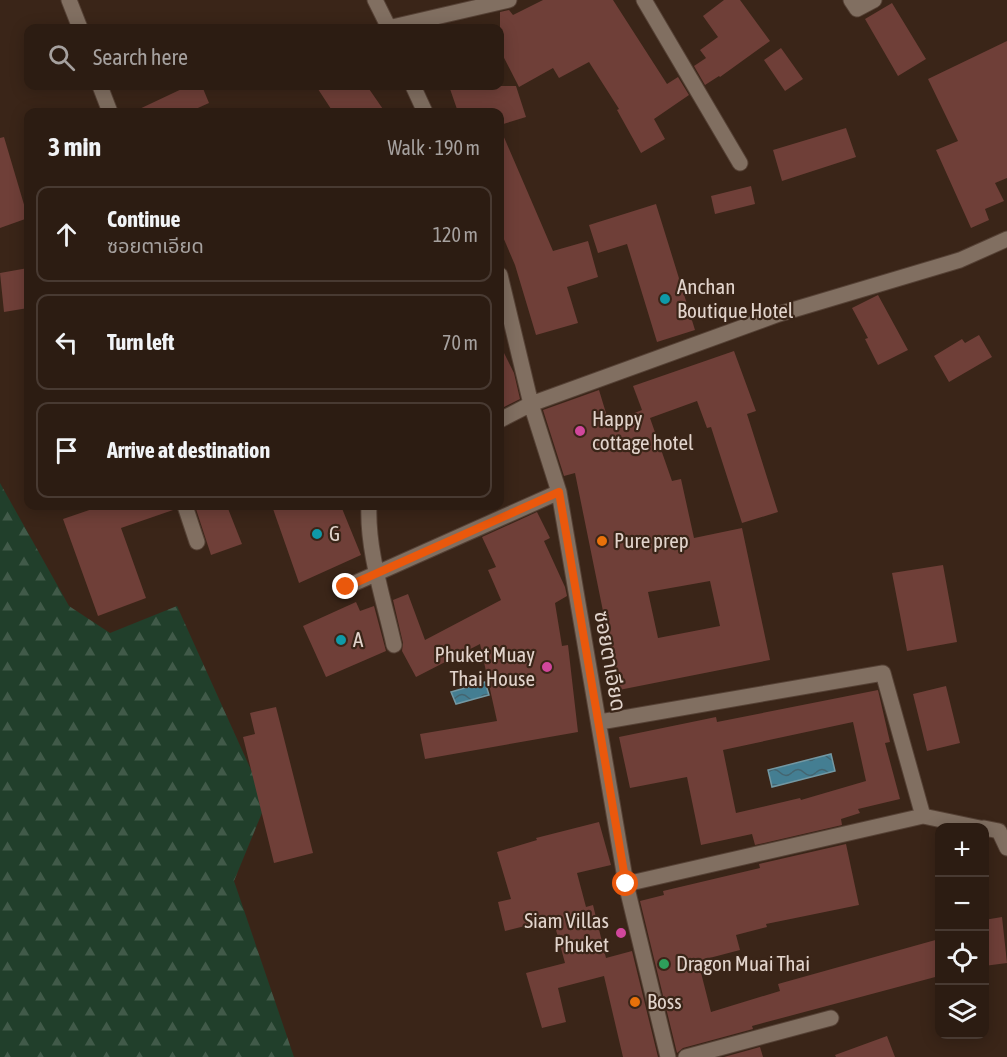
<!DOCTYPE html>
<meta charset="utf-8">
<style>
:root{--surface:#2c1c12;--page:#34251b;--text:#f1f3f6;--muted:#a6a19f;--line:#483a32}
body{margin:0;font-family:"Asap Condensed","Noto Sans Thai",sans-serif;background:var(--page);color:var(--text)}
.controls{position:absolute;right:18px;bottom:18px;display:grid;overflow:hidden;border-radius:12px;box-shadow:0 3px 15px #0003}
.controls button{width:54px;height:54px;display:grid;place-items:center;padding:0;border:0;border-bottom:2px solid var(--line);background:var(--surface);color:var(--text);font:30px sans-serif}
.stop{position:absolute;width:18px;height:18px;margin:-14px;border:4px solid #ea580c;border-radius:50%;background:#fff}
.stop.end{background:#ea580c;border-color:#fff;box-shadow:0 2px 6px #0008}
.list{margin:0;padding:0;list-style:none}
h2{display:flex;justify-content:space-between;align-items:center;height:78px;margin:0;padding:0 24px;font-size:26px}
h2 small{font-size:20px;font-weight:400;color:var(--muted)}
.list li{display:grid;grid-template-columns:39px 1fr auto;gap:18px;align-items:center;box-sizing:border-box;height:96px;margin:0 12px 12px;padding:0 12px;border:2px solid var(--line);border-radius:12px}
.list b{display:block;font-size:22px;white-space:nowrap}
.list p{margin:0;font-size:20px;white-space:nowrap;color:var(--muted)}
.list em{font-size:20px;font-style:normal;color:var(--muted)}
.icon{flex:none;width:33px;height:33px;fill:none;stroke:currentColor;stroke-width:2;stroke-linecap:round;stroke-linejoin:round}
.map{position:relative;flex:none;width:1007px;height:1057px;overflow:hidden}
.search{position:absolute;background:var(--surface);box-shadow:0 3px 15px #0003;left:24px;top:24px;width:480px;height:66px;display:flex;align-items:center;gap:15px;box-sizing:border-box;padding:0 21px;border-radius:12px;color:var(--muted);font-size:22px}
.panel{position:absolute;background:var(--surface);box-shadow:0 3px 15px #0003;left:24px;top:108px;width:480px;height:402px;border-radius:12px}
.map>svg:first-child{display:block}
.forest{fill:url(#forest-firs)}
.water{fill:url(#water-waves);stroke:#7398a3;stroke-width:1.5}
.building{fill:#6f3f38;fill-rule:evenodd}
.lines{fill:none;stroke-linecap:round;stroke-linejoin:round}
.minor-casing{stroke:#554135;stroke-width:17}
.minor{stroke:#816f61;stroke-width:15}
.route{stroke:#ea580c;stroke-width:8}
.culture-dot{fill:#0f9aa8;stroke:#3a2518;stroke-width:2}
.hotel-dot{fill:#d1479c;stroke:#3a2518;stroke-width:2}
.food-dot{fill:#e8710a;stroke:#3a2518;stroke-width:2}
.leisure-dot{fill:#2e9e5b;stroke:#3a2518;stroke-width:2}
.labels{text-anchor:middle;stroke-width:4.5;stroke-linejoin:round;paint-order:stroke}
.poi-label{font-size:21px;fill:#e2d4cc;stroke:#3a2518;text-anchor:start}
.street-label{font-size:21px;fill:#e2d4cc;stroke:#3a2518}
</style>
<div class="map">
<svg width="1007" height="1057" viewBox="0 0 1007 1057">
<defs>
<pattern id="forest-firs" width="22" height="20" patternUnits="userSpaceOnUse" patternTransform="scale(1.5)"><rect width="22" height="20" fill="#213f2b"/><path d="M5 1l3.5 6h-7zM16 11l3.5 6h-7z" fill="#415a49"/></pattern>
<pattern id="water-waves" width="16" height="10" patternUnits="userSpaceOnUse" patternTransform="scale(1.5)"><rect width="16" height="10" fill="#447e92"/><path d="M0 5q4-4 8 0t8 0" fill="none" stroke="#446570"/></pattern>
</defs>
<rect width="100%" height="100%" fill="#3a2518"/>
<!-- forest -->
<path class="forest" d="M0,483L69,606L110,633L177,606L266,803L234,881L294,1057H0Z"/>
<!-- water -->
<path class="water" d="M485,682L489,695L456,704L451,692Z
M831,754L835,771L772,787L768,770Z"/>
<!-- building -->
<path class="building" d="M543,0H613L667,84L678,77L689,95L654,119L665,139L641,153L617,110L619,109L589,62L559,78L553,68L519,87L500,50V12L509,10L513,15Z
M724,0H740L770,41L720,77L719,76L705,85L694,66L706,58L700,50L718,37L703,16Z
M892,3L926,59L898,76L865,19Z
M1007,41V178L995,183L1004,201L985,209L989,220L971,228L936,150L958,141L928,79Z
M781,48L803,79L785,91L764,60Z
M188,86H202L209,103L189,112H133Z
M316,86H367L385,112H333Z
M449,86H516L526,117L500,125V112H458Z
M500,128L553,251L588,241L598,277L567,287L578,323L536,335L515,265L500,230Z
M846,128L856,157L782,181L773,150Z
M4,137L28,218L0,228V138Z
M751,186L755,204L715,214L711,196Z
M656,204L695,330L657,342L627,244L598,253L589,225Z
M28,268V308L4,312L0,273Z
M878,295L908,350L878,365L865,339L868,338L852,308Z
M979,335L992,357L949,382L934,356L962,339L965,343Z
M500,345L514,373L520,399L500,409Z
M734,351L756,411L747,414L778,512L742,523L711,427L707,428L697,401L650,418L672,481L681,479L694,538L742,528L770,660L619,690L575,473L564,476L543,410L599,390L609,423L642,410L633,386ZM710,581L720,626L658,638L648,592Z
M101,506H175L176,509L121,528L146,598L98,616L63,519Z
M195,506H227L242,544L211,555Z
M272,506H341L361,555L299,583Z
M537,512L550,538L544,541L565,587L567,596L555,603L562,646L568,645L578,732L425,759L420,734L497,721L480,644L416,677L402,651L403,643L393,600L408,594L425,640L501,600L488,570L496,567L482,537Z
M943,565L957,642L907,651L892,573Z
M356,602L360,611L374,606L386,651L326,677L303,626Z
M946,686L960,743L927,751L913,694Z
M878,690L890,742L885,743L900,799L858,809L860,813L841,819L842,825L755,845L752,834L701,845L687,777L630,788L619,737L716,717L717,722ZM853,722L866,781L801,800L800,798L736,813L723,750Z
M276,707L313,853L274,863L243,737L255,734L250,713Z
M599,822L611,865L577,873L586,907L593,905L606,958L632,951L658,1057H623L604,976L558,988L566,1022L542,1028L526,973L565,963L553,919L505,931L498,902L511,899L497,852L537,840L536,838Z
M846,844L859,905L766,924L767,927L736,935L740,950L698,961L711,1012L780,991L778,984L939,939V976L752,1026L753,1029L683,1048L677,1053L640,901L664,895L663,891L760,868L759,864Z
M1002,917L1007,963L984,966V920Z
M887,1036L895,1057H836L835,1055Z
M760,1047L763,1057H724Z"/>
<g class="lines">
<defs>
<path id="minor" d="M69,0L80,28
M375,0L389,28
M644,0L740,163
M851,0L857,9L874,0
M388,28L509,0
M100,86L110,112
M413,86L425,112
M500,275L531,404L559,492L626,884L668,1057
M500,420L531,404L779,314L960,260L1007,239
M185,506L197,542
M369,506C367,551 384,600 394,645
M346,587L559,492
M600,722L883,673L923,816L980,828
M984,828L999,831L1007,848
M626,884L923,816
M686,1057L831,1018"/>
</defs>
<!-- minor casing -->
<use href="#minor" class="minor-casing"/>
<!-- minor -->
<use href="#minor" class="minor"/>
</g>
<g class="lines">
<!-- route -->
<path class="route" d="M346,587L559,492L626,884"/>
</g>
<!-- markers -->
<g class="culture-dot">
<circle cx="665" cy="299" r="6"/>
<circle cx="317" cy="534" r="6"/>
<circle cx="341" cy="640" r="6"/>
</g>
<g class="hotel-dot">
<circle cx="580" cy="431" r="6"/>
<circle cx="547" cy="667" r="6"/>
<circle cx="621" cy="933" r="6"/>
</g>
<g class="food-dot">
<circle cx="602" cy="541" r="6"/>
<circle cx="635" cy="1002" r="6"/>
</g>
<circle class="leisure-dot" cx="664" cy="964" r="6"/>
<g class="labels">
<!-- poi labels -->
<g class="poi-label">
<text x="677" y="294">Anchan<tspan x="677" dy="24">Boutique Hotel</tspan></text>
<text x="592" y="426">Happy<tspan x="592" dy="24">cottage hotel</tspan></text>
<text x="329" y="541">G</text>
<text x="614" y="548">Pure prep</text>
<text x="353" y="647">A</text>
<text x="535" y="662" text-anchor="end">Phuket Muay<tspan x="535" dy="24">Thai House</tspan></text>
<text x="609" y="928" text-anchor="end">Siam Villas<tspan x="609" dy="24">Phuket</tspan></text>
<text x="676" y="971">Dragon Muai Thai</text>
<text x="647" y="1009">Boss</text>
</g>
<!-- street labels -->
<g class="street-label">
<text transform="translate(610 661) rotate(80)" y="7">ซอยตาเอียด</text>
</g>
</g>
</svg>
<div class="controls">
<button>+</button>
<button>−</button>
<button><svg class="icon" aria-label="locate" viewBox="0 0 24 24"><circle cx="12" cy="12" r="6"/><path d="M12 2v4M12 18v4M2 12h4M18 12h4"/></svg></button>
<button><svg class="icon" aria-label="layers" viewBox="0 0 24 24"><path d="M12 4l9 5-9 5-9-5zM3 14l9 5 9-5"/></svg></button>
</div>
<div class="stop" style="left:626px;top:884px"></div>
<div class="stop end" style="left:346px;top:587px"></div>
<div class="search"><svg class="icon" aria-label="search" viewBox="0 0 24 24"><circle cx="10" cy="10" r="6"/><path d="M15 15l6 6"/></svg>Search here</div>
<section class="panel">
<h2>3 min<small>Walk · 190 m</small></h2>
<ul class="list">
<li><svg class="icon" aria-label="ahead" viewBox="0 0 24 24"><path d="M12 20V5M6 11l6-6 6 6"/></svg><div><b>Continue</b><p>ซอยตาเอียด</p></div><em>120 m</em></li>
<li><svg class="icon" aria-label="left" viewBox="0 0 24 24"><path d="M17 20v-9H6M10 6l-5 5 5 5"/></svg><div><b>Turn left</b></div><em>70 m</em></li>
<li><svg class="icon" aria-label="arrive" viewBox="0 0 24 24"><path d="M6 21V4h12l-3 4 3 4H6"/></svg><div><b>Arrive at destination</b></div></li>
</ul>
</section>
</div>
